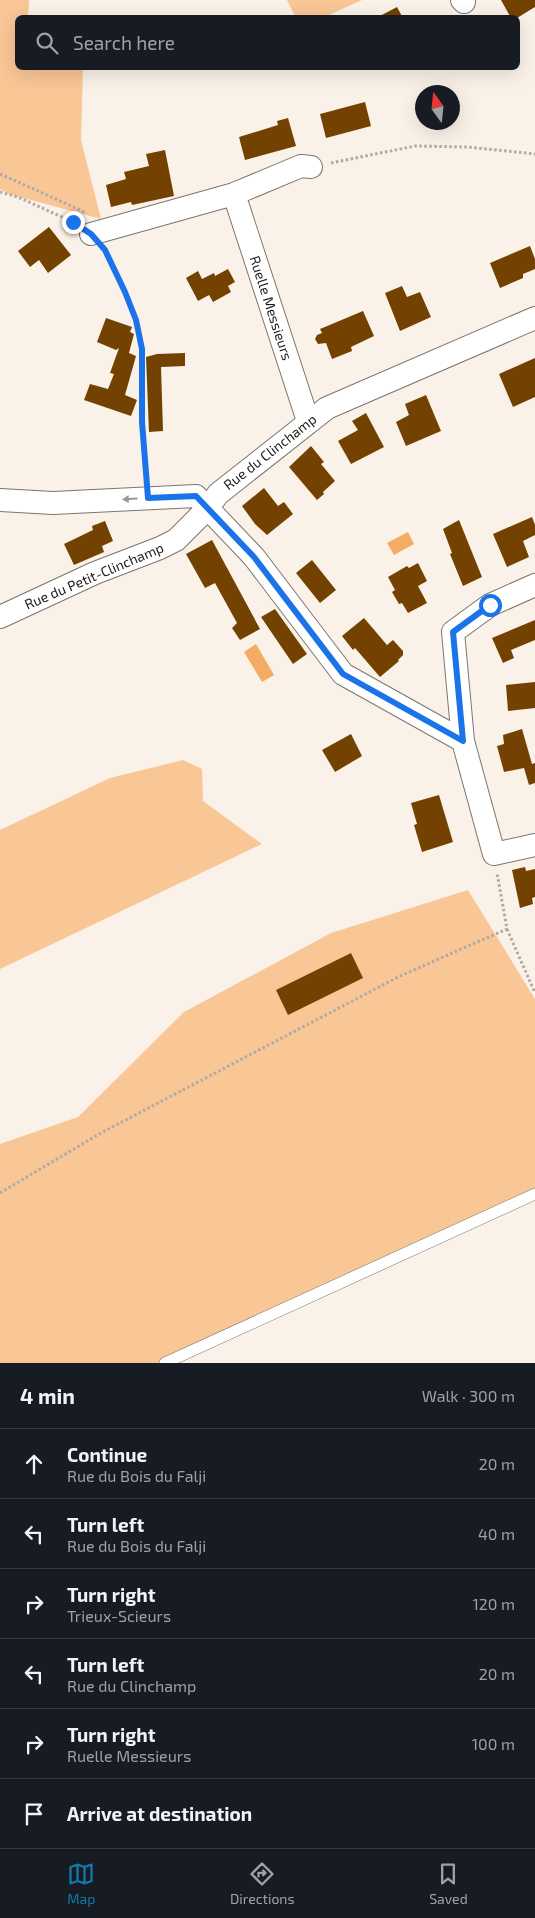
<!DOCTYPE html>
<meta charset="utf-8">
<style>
:root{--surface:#171b24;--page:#20242c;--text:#f1f3f6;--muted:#9ea1a6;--line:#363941;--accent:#1479a5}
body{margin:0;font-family:"Exo 2",sans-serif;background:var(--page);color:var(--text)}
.compass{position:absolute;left:415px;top:85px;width:45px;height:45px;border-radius:50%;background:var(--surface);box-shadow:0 5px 20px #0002;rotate:345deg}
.stop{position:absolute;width:15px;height:15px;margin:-11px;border:4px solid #1a73e8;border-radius:50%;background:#fff}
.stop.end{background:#1a73e8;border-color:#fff;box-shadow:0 1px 5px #0008}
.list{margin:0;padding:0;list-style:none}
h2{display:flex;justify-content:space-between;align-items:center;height:65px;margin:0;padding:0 20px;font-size:21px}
h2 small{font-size:16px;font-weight:400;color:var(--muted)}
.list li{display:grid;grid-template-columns:32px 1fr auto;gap:15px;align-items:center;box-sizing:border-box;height:70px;padding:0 20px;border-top:1px solid var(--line)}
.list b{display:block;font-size:19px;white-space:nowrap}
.list p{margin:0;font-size:16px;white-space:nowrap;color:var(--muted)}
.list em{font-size:16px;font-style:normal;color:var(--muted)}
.icon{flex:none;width:28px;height:28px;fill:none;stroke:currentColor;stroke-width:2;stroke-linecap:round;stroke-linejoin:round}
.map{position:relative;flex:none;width:535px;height:1363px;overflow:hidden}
.search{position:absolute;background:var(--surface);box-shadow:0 5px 20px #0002;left:15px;right:15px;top:15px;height:55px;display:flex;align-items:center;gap:12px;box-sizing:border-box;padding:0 18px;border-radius:8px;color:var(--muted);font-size:19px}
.sheet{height:485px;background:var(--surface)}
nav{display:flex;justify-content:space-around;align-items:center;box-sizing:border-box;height:70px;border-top:1px solid var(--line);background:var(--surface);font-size:14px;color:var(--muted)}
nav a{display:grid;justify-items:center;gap:2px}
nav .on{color:var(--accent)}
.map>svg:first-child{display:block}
.green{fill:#f9c696}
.water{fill:#f4ac64}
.building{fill:#734200}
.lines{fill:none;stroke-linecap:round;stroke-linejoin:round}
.lane-casing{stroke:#7d756d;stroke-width:12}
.street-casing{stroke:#7d756d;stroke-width:24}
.path{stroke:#b1aaa3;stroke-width:3;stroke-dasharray:2.5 2.5;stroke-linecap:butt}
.lane{stroke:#fff;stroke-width:11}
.street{stroke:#fff;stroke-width:22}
.oneway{fill:#9a9897}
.route{stroke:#1a73e8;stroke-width:6}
.labels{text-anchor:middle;stroke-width:5;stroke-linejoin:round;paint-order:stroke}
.street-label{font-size:14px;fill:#1e1b18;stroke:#fff}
</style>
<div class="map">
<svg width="535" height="1363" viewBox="0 0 535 1363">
<rect width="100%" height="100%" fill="#faf1e8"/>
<!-- green -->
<path class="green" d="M0,0H29L28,17L18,18V68H83L81,140L101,219L9,194L0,189Z
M287,0H362L325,17L296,18Z
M183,760L202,769L203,801L262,844L0,969V830L110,778Z
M468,890L535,999V1200L173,1363H0V1144L78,1117L184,1012L331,933Z"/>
<!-- water -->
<path class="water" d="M408,532L414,544L394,555L387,543Z
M256,644L274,675L262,682L244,652Z"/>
<!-- building -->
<path class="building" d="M501,0H535V7L517,18H511Z
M397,7L403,18H376Z
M365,102L371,126L326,138L320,114Z
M288,118L296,146L245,160L239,137L278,125L277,121Z
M165,150L174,196L132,205L131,202L111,207L106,185L126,179L124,172L149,166L146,154Z
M49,227L71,255L48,273L39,260L30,267L18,251Z
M530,246L535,259V269L523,274V278L500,288L490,263Z
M228,269L235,282L228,286L231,292L213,302L209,295L198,301L186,278L198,271L202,279L214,273L215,276Z
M402,286L407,297L420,292L431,317L400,331L385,293Z
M363,311L374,336L351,347L352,351L332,359L326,343L318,344L315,339L317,335L322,333L320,329Z
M106,318L132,327L130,332L134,334L129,353L136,356L125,395L137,400L131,416L84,400L90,384L108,389L114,374L110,373L119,348L116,350L97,342Z
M185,353V366L161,367L163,431L149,432L146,357L157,354Z
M535,358V397L513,407L499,374Z
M426,395L441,431L406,446L396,422L409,415L405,404Z
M366,413L384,447L351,464L338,441L358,430L352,421Z
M311,446L324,462L321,464L335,481L323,492L324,494L317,500L289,467Z
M264,488L278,506L284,502L293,514L267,535L255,524L242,506Z
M532,517L535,525V535L523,541L529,557L507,567L493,534Z
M459,520L482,577L463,586L450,554L452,553L443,529Z
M105,521L113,541L102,546L104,552L74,565L64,544L93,530L92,526Z
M212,540L260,629L240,640L232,628L237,623L215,583L205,588L186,554Z
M312,560L336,590L320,603L296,573Z
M418,563L427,581L418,586L427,603L408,613L402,603L399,604L392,592L395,590L388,577L407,566L409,568Z
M275,609L307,654L293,664L261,617Z
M364,618L387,645L393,640L403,651V655L398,660L399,661L380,677L355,648L353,650L342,636Z
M535,620V640L511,650L514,658L503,663L492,638Z
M535,682V708L508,711L506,685Z
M522,729L532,764L535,763V783L529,785L524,768L504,772L497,746L504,744L503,735Z
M351,734L362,756L335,772L322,750Z
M439,795L453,842L422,852L414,825L417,824L411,803Z
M525,867L526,871L535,869V897L532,898L533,904L520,908L512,870Z
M351,953L363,978L288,1015L276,990Z"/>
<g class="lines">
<defs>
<path id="lane" d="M165,1363L535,1194"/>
<path id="street" d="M462,0L464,2
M234,194L308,421
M91,234L234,194L301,166L311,167
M0,500L53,503L196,496L254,557L343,674L463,741L494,854L535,845
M0,617L95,573L160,548L176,540L207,509L218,494L327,408L535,318
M463,741L453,632L490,605L535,585"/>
</defs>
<!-- lane casing -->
<use href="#lane" class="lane-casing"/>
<!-- street casing -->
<use href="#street" class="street-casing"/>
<!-- path -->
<path class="path" d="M331,163L415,146L468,147L535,154
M0,174L87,213
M0,192L18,197L75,223
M105,251L125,291L135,320L142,349V421L147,477
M507,929L535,993
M0,1193L99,1134L400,976L507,929L497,873"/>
<!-- lane -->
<use href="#lane" class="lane"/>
<!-- street -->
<use href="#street" class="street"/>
</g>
<!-- one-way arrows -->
<defs><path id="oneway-solid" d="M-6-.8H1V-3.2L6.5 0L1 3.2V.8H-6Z" transform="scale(1.25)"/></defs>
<use class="oneway" href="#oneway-solid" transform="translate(130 499) rotate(177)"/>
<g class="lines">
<!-- route -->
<path class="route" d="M73,222L91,234L105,250L125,292L136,320L142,349V422L148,498L196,496L254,557L343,674L463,741L453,632L490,605"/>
</g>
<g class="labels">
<!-- street labels -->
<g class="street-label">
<text transform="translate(271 308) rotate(72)" y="5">Ruelle Messieurs</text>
<text transform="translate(270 452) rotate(-38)" y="5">Rue du Clinchamp</text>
<text transform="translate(94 576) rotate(-23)" y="5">Rue du Petit-Clinchamp</text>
</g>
</g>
</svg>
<svg class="compass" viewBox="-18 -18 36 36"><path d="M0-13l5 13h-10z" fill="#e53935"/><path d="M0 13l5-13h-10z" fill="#9ea1a6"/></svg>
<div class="stop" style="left:490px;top:605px"></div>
<div class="stop end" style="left:73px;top:222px"></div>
<div class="search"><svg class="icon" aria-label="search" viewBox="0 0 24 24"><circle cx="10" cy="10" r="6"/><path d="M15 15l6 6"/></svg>Search here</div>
</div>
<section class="sheet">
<h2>4 min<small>Walk · 300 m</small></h2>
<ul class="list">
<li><svg class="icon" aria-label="ahead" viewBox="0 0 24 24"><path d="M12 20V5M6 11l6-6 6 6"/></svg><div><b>Continue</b><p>Rue du Bois du Falji</p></div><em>20 m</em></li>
<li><svg class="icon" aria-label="left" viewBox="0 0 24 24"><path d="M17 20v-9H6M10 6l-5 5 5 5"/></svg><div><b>Turn left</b><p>Rue du Bois du Falji</p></div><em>40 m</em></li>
<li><svg class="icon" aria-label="right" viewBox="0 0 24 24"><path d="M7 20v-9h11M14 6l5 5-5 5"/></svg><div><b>Turn right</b><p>Trieux-Scieurs</p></div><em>120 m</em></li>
<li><svg class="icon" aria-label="left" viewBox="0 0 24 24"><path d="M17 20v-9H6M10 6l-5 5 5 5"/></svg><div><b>Turn left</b><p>Rue du Clinchamp</p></div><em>20 m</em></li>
<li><svg class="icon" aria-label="right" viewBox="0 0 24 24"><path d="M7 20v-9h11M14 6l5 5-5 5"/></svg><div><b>Turn right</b><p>Ruelle Messieurs</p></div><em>100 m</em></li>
<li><svg class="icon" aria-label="arrive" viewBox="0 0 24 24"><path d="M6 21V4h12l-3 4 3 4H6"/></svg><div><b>Arrive at destination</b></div></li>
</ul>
</section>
<nav>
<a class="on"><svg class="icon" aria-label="map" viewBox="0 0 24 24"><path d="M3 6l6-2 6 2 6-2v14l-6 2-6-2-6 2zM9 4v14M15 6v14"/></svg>Map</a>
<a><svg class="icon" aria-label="directions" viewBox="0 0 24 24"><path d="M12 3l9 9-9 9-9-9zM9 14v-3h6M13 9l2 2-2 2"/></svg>Directions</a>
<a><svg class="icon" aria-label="saved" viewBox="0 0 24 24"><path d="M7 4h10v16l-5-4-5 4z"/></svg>Saved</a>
</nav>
